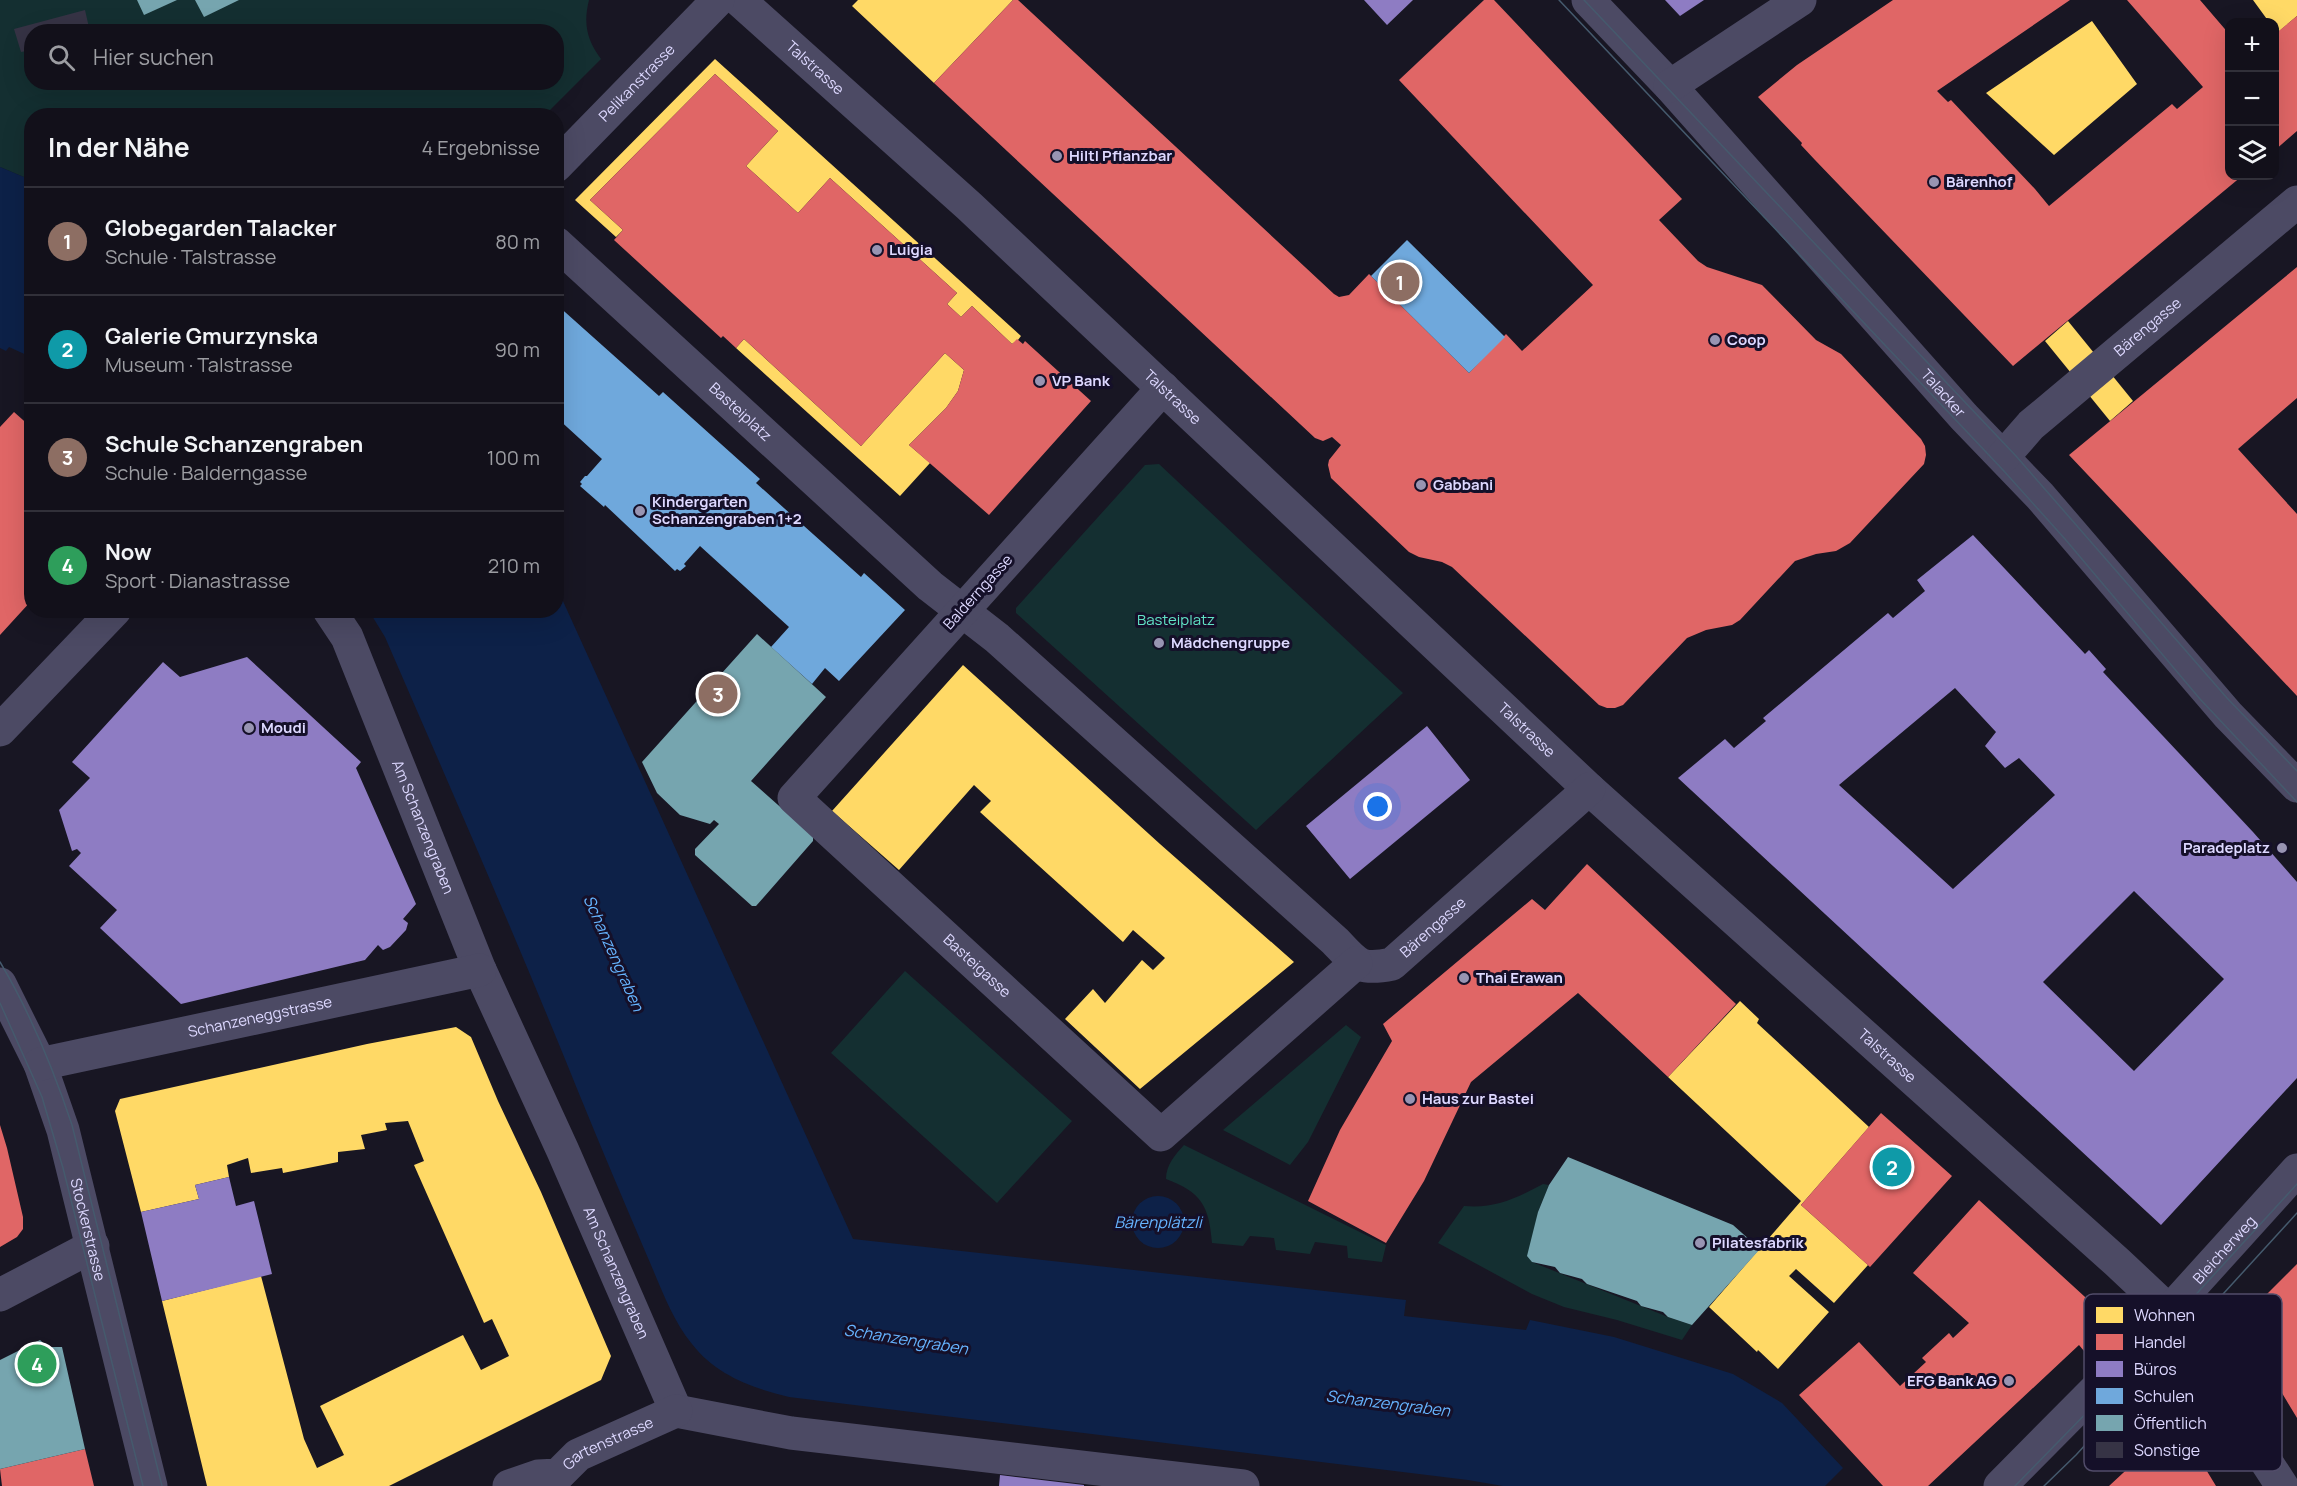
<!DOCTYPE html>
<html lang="de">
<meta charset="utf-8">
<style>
:root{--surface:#12101a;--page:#1f1e27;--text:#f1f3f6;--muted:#9c9da2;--line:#313039;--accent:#9894b2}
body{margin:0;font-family:Manrope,sans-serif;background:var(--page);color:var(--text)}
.controls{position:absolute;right:18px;top:18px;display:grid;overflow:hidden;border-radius:12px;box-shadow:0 6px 24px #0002}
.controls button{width:54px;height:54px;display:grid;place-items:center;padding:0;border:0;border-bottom:2px solid var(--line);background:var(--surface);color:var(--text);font:30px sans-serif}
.you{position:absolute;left:1378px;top:807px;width:21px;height:21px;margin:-15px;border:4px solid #fff;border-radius:50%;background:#1a73e8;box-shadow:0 0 0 9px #1a73e833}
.badge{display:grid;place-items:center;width:39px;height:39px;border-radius:50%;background:var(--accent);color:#fff;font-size:20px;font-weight:700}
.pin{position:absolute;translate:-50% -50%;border:3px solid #fff;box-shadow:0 2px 6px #0006}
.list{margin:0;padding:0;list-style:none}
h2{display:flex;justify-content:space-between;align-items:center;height:78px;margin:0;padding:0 24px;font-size:26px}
h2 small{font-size:20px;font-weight:400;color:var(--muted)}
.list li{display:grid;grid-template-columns:39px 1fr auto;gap:18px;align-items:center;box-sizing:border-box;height:108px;padding:0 24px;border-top:2px solid var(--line)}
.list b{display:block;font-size:22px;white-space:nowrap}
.list p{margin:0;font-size:20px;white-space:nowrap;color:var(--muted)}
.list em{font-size:20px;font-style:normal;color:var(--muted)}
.icon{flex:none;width:33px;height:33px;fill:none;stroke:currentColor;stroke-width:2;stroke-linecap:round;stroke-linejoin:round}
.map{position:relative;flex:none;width:2297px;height:1486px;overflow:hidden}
.search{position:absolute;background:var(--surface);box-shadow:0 6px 24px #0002;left:24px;top:24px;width:540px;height:66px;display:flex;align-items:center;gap:15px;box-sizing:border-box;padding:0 21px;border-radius:24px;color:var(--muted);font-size:22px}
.panel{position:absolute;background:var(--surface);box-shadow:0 6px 24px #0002;left:24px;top:108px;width:540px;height:510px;border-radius:24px}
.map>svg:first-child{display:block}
.green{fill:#142f31;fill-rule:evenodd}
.water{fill:#0d2148}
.homes{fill:#ffd966}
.shops{fill:#e06666}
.offices{fill:#8e7cc3;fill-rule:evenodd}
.schools{fill:#6fa8dc}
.public{fill:#76a5af}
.building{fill:#363345}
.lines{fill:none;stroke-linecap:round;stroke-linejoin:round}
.minor{stroke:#4c4a64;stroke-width:33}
.tram{stroke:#455a6d;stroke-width:1.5}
.poi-dot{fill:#9894b2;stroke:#151029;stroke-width:2}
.labels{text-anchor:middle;stroke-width:6;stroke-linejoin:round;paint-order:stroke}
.street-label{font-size:15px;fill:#ddd8ff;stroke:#151029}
.poi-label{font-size:15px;font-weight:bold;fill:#ddd8ff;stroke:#151029;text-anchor:start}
.park-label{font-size:15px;fill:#61e2c5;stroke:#151029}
.water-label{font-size:16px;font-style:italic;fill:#66b4ff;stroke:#151029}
.key{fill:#151029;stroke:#514c69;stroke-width:1.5}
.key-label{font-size:16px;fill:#ddd8ff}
</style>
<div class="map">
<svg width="2297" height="1486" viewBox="0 0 2297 1486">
<rect width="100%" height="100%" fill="#181623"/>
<!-- green -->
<path class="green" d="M0,0H589C583,24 587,40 601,59L545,115L32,116L31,180L0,167ZM32,32H556V82H32Z
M1159,464L1403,693L1256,830L1016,613V608L1145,465Z
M905,971L1072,1121L997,1203L831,1053Z
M1346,1025L1361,1037L1308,1142L1290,1165L1223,1130Z
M1184,1145L1386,1245L1382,1262L1348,1258L1347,1246L1315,1242L1310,1254L1276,1250L1274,1238L1250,1236L1243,1246L1212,1243C1209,1205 1201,1192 1166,1179C1166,1165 1175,1155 1184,1145Z
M1543,1184L1549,1185L1538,1212L1532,1262L1668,1317L1692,1325L1682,1340L1617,1320L1564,1307L1532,1294L1438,1243L1464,1206C1494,1209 1517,1198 1543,1184Z"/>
<!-- water -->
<path class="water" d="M0,167L31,180V357L9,347L6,351L0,348Z
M557,588L853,1239L1406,1300L1404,1316L1526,1330L1530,1320L1614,1337L1733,1374L1782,1403L1843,1468L1825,1486H1503L1468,1480L789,1397C752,1388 716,1375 692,1344C670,1317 659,1282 645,1251C623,1199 601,1148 580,1096C518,942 451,789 385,637L369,611L556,610Z
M1132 1222a26 26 0 1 1 52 0a26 26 0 1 1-52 0Z"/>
<!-- homes -->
<path class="homes" d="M858,0H1013L934,83L852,6Z
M2253,0H2297V16L2277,33L2274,30V22H2269Z
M2092,21L2137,84L2054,155L1986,93Z
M715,59L1021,336L1018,340L1012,344L972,306L961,317L947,304L957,293L830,178L798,213L746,166L778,131L715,74L590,200L623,230L616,237L575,200Z
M2068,321L2133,401L2110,421L2045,341Z
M744,339L861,446L945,353L964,370L958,391L946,408L909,445L930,463L900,496L736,348Z
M963,665L1160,844L1294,962L1140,1089L1065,1019L1093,989L1105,1003L1142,960L1153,970L1165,958L1133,930L1123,942L1028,856L980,812L991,801L974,785L899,870L832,811Z
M1740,1001L1759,1019L1757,1023L1869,1127L1801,1205L1868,1265L1834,1303L1796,1269L1789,1276L1829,1312L1778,1369L1758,1350L1757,1352L1709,1307L1801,1201L1668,1077Z
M456,1027L471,1037L498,1101L541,1192L611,1356L601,1380L389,1486H207L162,1301L261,1276L304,1439L317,1468L344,1455L320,1406L463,1335L481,1370L509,1356L492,1319L484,1323L414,1165L424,1161L408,1121L385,1123L387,1130L361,1135L365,1149L338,1152V1162L283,1173L282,1168L251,1173L248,1158L227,1165L229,1177L195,1185L199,1199L141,1212L115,1111L120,1099L367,1044Z"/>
<!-- shops -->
<path class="shops" d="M1013,0H1018L1334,294L1339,297L1349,295L1369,274L1469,373L1506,334L1522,351L1593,285L1399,80L1484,0H1494L1682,199L1659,220L1698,261L1707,267L1762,285L1816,340L1841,354L1921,439L1925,446L1926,455L1924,464L1850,543L1836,551L1816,554L1795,561L1740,620L1732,625L1706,630L1687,638L1623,705L1615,708H1607L1599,705L1452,567L1442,562L1419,557L1409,552L1331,478L1328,465L1329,460L1341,445L1332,437L1323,441L1315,438L934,83Z
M1893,0H2070L1937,91L1948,102L1951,100L2035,189L2049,206L2172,104L2177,109L2203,87L2127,0H2200L2230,35V176H2242L2013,366L1815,160L1801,145L1802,143L1758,97L1797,65Z
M2297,16V131L2274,151V35Z
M715,74L778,131L746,166L798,213L830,178L957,293L947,304L961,317L972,306L1012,344L1017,339L1023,344L1025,341L1091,401L989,515L909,445L946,408L958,391L964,370L945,353L861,446L744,339L736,348L723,336L721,338L614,240L623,230L590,200Z
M2297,267V398L2238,449L2297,514V696L2069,455Z
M14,412L32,428V600L0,635V427Z
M1587,864L1736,1004L1668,1077L1578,993L1471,1082L1424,1181L1386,1243L1308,1201L1340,1130L1392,1041L1383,1024L1532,899L1545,910Z
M1881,1113L1952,1176L1870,1267L1801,1205Z
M0,1125L7,1148L23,1217V1229L17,1237L0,1247Z
M1979,1200L2108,1318L2100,1326L2105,1332L2084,1351L2079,1345L1928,1486H1883L1799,1395L1859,1342L1900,1386L1926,1362L1922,1358L1949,1333L1953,1338L1969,1323L1913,1273Z
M2297,1264V1418L2239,1322Z
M2166,1442L2180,1443L2191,1450L2199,1458L2216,1486H2109L2151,1447Z
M85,1449L94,1486H2L0,1469Z"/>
<!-- offices -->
<path class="offices" d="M1364,0H1413L1387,25Z
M1665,0H1704L1680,16Z
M1973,535L2085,654L2089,650L2106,669L2103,672L2253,832L2297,882V1078L2161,1225L1678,778L1725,739L1734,748L1766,721L1763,718L1888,613L1893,618L1925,591L1917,580ZM1955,688L1996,732L1985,746L2005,768L2019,758L2055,795L1953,889L1839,785ZM2134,891L2224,979L2134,1071L2043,982Z
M247,657L361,762L356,768L416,904L403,919L408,923L406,930L390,947L383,950L378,945L365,960L181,1004L100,928L117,910L69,866L81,853L77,849L72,851L59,810L90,778L72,762L163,662L180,677Z
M1427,726L1470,780L1350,879L1306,826Z
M229,1177L236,1206L254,1201L272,1274L162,1301L141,1212L199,1199L195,1185Z
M1000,1475L1084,1485V1486H999Z"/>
<!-- schools -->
<path class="schools" d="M1407,240L1505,337L1469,373L1371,276Z
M556,304L659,396L663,392L760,479L756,483L861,577L864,573L905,610L839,681L825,668L812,684L771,647L789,627L700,546L684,564L686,566L680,571L677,569L675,571L605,505L604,507L580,486L582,484L580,482L585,476H587L602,459L556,417Z"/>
<!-- public -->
<path class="public" d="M137,0H177L144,15Z
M195,0H239L204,17Z
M757,634L826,697L751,781L813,836V841L756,906H752L695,855V849L719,824L714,820L710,824L680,815L657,793L642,762Z
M1568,1157L1733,1225L1760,1249L1692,1325L1668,1317L1663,1312L1641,1306L1637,1301L1587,1284L1582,1279L1560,1273L1555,1267L1532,1262L1527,1256L1538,1212L1549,1185Z
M40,1340L48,1347H62L85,1449L0,1469V1360Z"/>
<!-- building -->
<path class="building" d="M85,10L90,32H32V50L21,52L14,29Z"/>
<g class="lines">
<!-- minor -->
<g class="minor">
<path id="s1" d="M739,0L969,206L1589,789L2117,1262L2168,1310L2282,1486"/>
<path id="s2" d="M1588,0L1670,86L1964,417L2040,496L2228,715L2297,786"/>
<path d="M1670,86L1800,0"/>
<path id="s3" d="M556,166L718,0"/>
<path id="s4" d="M556,243L930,586L997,638L1335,941C1357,964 1359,971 1392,964L1589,789"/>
<path id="s5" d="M1163,388L794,798L1161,1135L1356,963"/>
<path id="s6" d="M2003,457L2031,425L2297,202"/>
<path id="s7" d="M329,610L347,637L480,970L563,1151L676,1411"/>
<path d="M0,730L115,610"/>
<path id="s8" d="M0,984L40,1064L63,1130L151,1486"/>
<path id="s9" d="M40,1064L480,970"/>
<path d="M0,1295L93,1246"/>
<path d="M676,1411L791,1433L1243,1486"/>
<path id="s10" d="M509,1486L538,1476L558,1475L578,1455L676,1411"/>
<path id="s11" d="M2000,1486L2125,1360L2297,1170"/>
</g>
<!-- tram -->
<path class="tram" d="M1559,0L2003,470L2065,539L2200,699L2297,802
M1584,0L2016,456L2227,698L2297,771
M0,962C31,1014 53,1068 72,1125L162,1486
M0,1003L42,1097L63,1168L143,1486
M2015,1486L2102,1397L2297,1184
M2044,1486L2076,1455L2297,1213"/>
</g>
<!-- markers -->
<g class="poi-dot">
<circle cx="1057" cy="156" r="6"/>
<circle cx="1934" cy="182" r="6"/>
<circle cx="877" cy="250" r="6"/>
<circle cx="1715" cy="340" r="6"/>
<circle cx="1040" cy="381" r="6"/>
<circle cx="1421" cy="485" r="6"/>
<circle cx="640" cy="511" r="6"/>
<circle cx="1159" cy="643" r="6"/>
<circle cx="249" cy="728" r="6"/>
<circle cx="2282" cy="848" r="6"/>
<circle cx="1464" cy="978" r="6"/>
<circle cx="1410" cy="1099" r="6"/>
<circle cx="1700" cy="1243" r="6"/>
<circle cx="2009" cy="1381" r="6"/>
</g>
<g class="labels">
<!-- street labels -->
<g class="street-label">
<text dy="5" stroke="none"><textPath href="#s1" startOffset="102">Talstrasse</textPath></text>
<text dy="5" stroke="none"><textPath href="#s3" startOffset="116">Pelikanstrasse</textPath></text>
<text dy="5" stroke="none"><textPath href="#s6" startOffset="195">Bärengasse</textPath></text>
<text dy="5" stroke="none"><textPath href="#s2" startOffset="530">Talacker</textPath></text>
<text dy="5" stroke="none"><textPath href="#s1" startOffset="588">Talstrasse</textPath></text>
<text dy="5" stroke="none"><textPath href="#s4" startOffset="250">Basteiplatz</textPath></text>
<text transform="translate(978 592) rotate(-48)" y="5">Balderngasse</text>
<text dy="5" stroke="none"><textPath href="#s1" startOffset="1074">Talstrasse</textPath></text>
<text dy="5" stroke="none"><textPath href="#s7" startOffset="237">Am Schanzengraben</textPath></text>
<text dy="5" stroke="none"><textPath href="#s4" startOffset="1168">Bärengasse</textPath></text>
<text dy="5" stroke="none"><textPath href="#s5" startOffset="800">Basteigasse</textPath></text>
<text dy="5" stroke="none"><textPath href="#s9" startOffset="225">Schanzeneggstrasse</textPath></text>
<text dy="5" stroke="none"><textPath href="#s1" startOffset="1560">Talstrasse</textPath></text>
<text dy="5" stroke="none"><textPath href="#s8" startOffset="262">Stockerstrasse</textPath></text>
<text dy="5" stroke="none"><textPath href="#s11" startOffset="326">Bleicherweg</textPath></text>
<text dy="5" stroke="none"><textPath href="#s7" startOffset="723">Am Schanzengraben</textPath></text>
<text dy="5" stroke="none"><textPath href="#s10" startOffset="111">Gartenstrasse</textPath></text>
</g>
<!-- poi labels -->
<g class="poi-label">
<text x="1069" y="161">Hiltl Pflanzbar</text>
<text x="1946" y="187">Bärenhof</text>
<text x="889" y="255">Luigia</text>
<text x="1727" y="345">Coop</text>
<text x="1052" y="386">VP Bank</text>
<text x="1433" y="490">Gabbani</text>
<text x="652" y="507">Kindergarten<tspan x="652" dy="17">Schanzengraben 1+2</tspan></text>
<text x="1171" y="648">Mädchengruppe</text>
<text x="261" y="733">Moudi</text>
<text x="2270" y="853" text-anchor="end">Paradeplatz</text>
<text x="1476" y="983">Thai Erawan</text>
<text x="1422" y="1104">Haus zur Bastei</text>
<text x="1712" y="1248">Pilatesfabrik</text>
<text x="1997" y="1386" text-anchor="end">EFG Bank AG</text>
</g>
<!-- park labels -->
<g class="park-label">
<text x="1176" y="625">Basteiplatz</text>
</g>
<!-- water labels -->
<g class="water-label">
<text transform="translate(614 953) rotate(66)" y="6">Schanzengraben</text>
<text x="1158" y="1228">Bärenplätzli</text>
<text transform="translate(906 1339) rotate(9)" y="6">Schanzengraben</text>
<text transform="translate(1388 1403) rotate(7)" y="6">Schanzengraben</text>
</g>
</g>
<!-- legend -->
<rect x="2084" y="1294" width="198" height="177" rx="9" class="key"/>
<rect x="2096" y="1307" width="27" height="16" fill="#ffd966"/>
<rect x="2096" y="1334" width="27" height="16" fill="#e06666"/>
<rect x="2096" y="1361" width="27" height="16" fill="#8e7cc3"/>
<rect x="2096" y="1388" width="27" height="16" fill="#6fa8dc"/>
<rect x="2096" y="1415" width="27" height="16" fill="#76a5af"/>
<rect x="2096" y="1442" width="27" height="16" fill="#363345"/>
<g class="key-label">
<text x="2134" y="1321">Wohnen</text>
<text x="2134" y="1348">Handel</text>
<text x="2134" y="1375">Büros</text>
<text x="2134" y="1402">Schulen</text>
<text x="2134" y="1429">Öffentlich</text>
<text x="2134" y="1456">Sonstige</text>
</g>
</svg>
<div class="controls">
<button>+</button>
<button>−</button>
<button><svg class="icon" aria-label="layers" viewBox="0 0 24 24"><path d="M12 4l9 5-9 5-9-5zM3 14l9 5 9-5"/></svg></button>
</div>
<div class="you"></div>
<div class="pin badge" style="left:1400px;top:282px;background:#8d6e63">1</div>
<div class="pin badge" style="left:1892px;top:1167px;background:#0f9aa8">2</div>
<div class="pin badge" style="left:718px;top:694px;background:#8d6e63">3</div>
<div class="pin badge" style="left:37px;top:1364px;background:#2e9e5b">4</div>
<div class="search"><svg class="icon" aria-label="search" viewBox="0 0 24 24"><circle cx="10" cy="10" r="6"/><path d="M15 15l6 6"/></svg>Hier suchen</div>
<section class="panel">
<h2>In der Nähe<small>4 Ergebnisse</small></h2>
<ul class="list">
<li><span class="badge" style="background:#8d6e63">1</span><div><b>Globegarden Talacker</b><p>Schule · Talstrasse</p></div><em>80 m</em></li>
<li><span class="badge" style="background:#0f9aa8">2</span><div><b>Galerie Gmurzynska</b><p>Museum · Talstrasse</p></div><em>90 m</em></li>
<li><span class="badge" style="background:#8d6e63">3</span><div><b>Schule Schanzengraben</b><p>Schule · Balderngasse</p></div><em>100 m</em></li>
<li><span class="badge" style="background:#2e9e5b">4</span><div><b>Now</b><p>Sport · Dianastrasse</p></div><em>210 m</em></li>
</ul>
</section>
</div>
